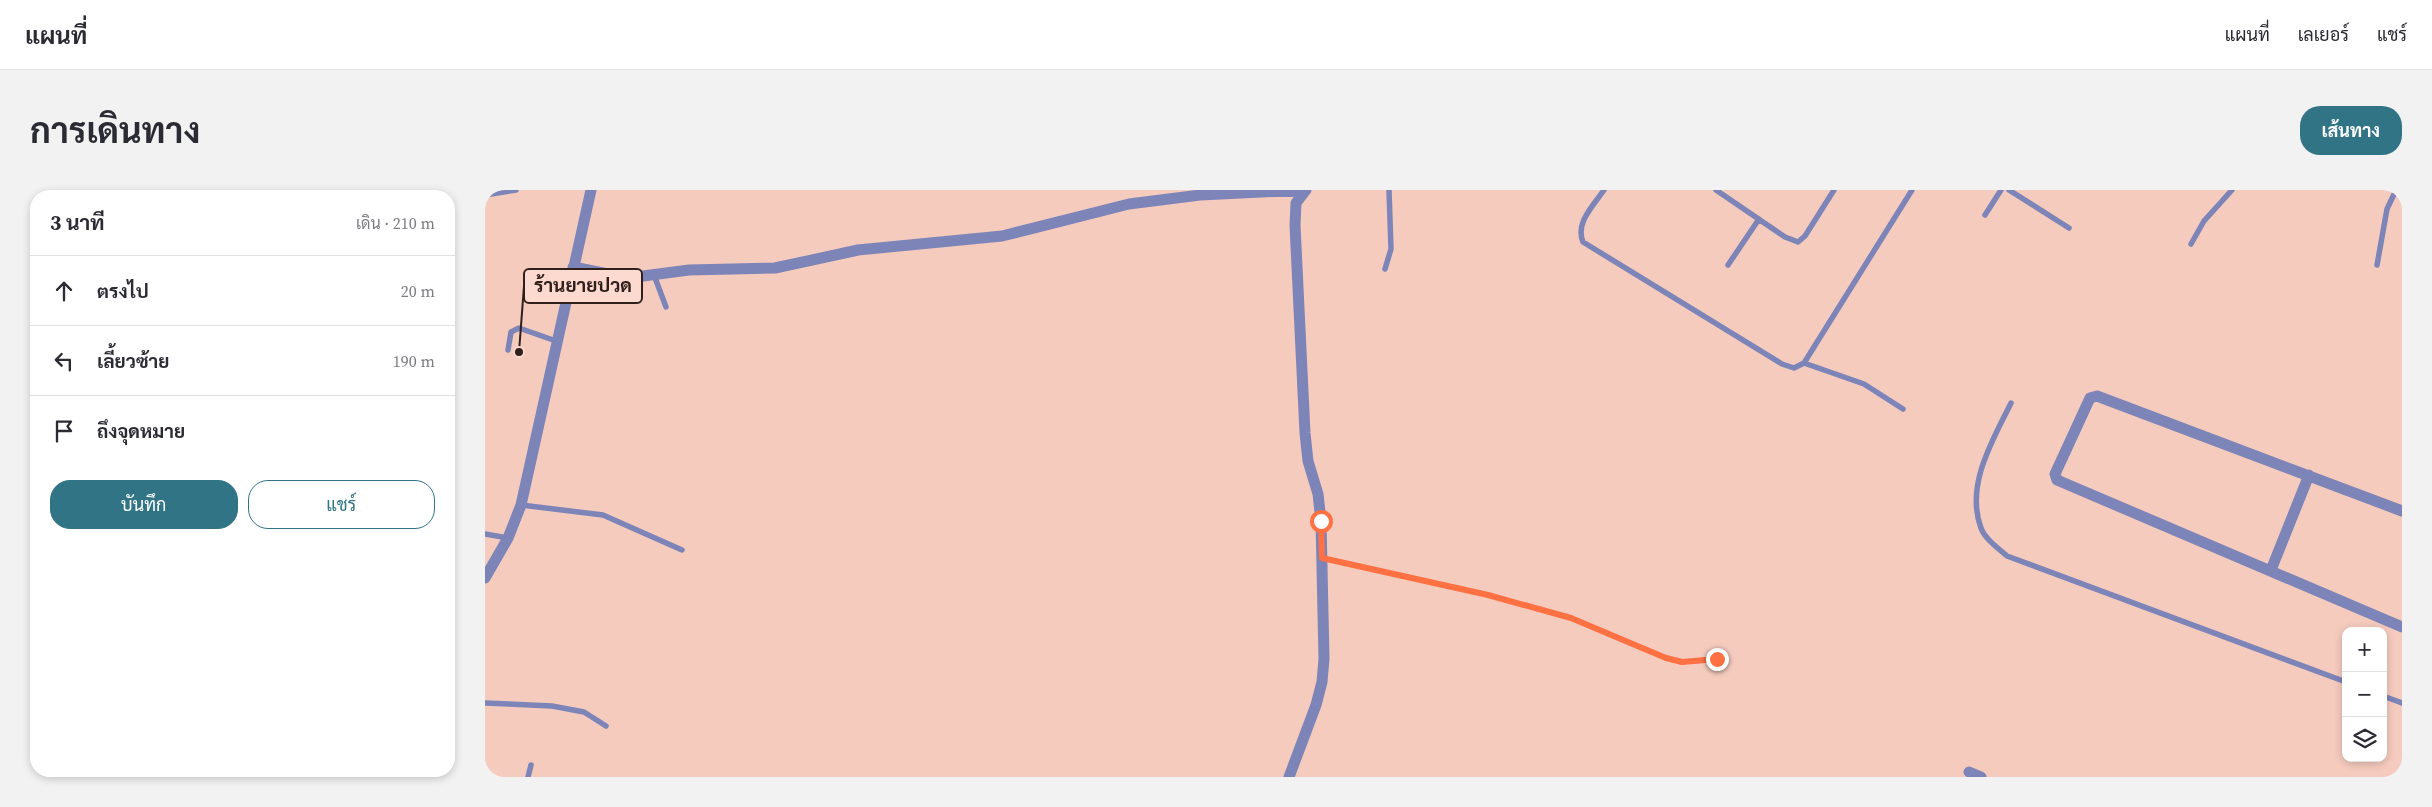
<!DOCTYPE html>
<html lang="th">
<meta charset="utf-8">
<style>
:root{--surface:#fff;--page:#f2f2f3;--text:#2b2b33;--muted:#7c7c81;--line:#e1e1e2;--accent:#317485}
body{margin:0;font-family:"Source Serif 4",Sarabun,serif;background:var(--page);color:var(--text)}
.controls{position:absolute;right:15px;bottom:15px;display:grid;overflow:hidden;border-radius:10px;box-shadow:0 2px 8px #0003}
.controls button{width:45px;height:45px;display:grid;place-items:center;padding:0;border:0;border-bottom:1px solid var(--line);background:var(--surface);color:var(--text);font:25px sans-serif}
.stop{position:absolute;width:15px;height:15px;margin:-11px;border:4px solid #ff7043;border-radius:50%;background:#fff}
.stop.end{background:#ff7043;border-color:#fff;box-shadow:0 1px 5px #0008}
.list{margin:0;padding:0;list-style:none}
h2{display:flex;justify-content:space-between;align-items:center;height:65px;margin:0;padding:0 20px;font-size:21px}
h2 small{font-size:16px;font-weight:400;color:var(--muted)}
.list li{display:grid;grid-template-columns:32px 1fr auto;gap:15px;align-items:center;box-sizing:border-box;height:70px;padding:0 20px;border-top:1px solid var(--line)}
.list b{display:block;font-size:19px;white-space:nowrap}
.list em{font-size:16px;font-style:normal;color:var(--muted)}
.actions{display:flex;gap:10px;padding:15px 20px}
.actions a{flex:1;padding:11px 0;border:1px solid var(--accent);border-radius:20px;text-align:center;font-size:18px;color:var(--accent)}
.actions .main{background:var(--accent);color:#fff}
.icon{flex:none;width:28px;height:28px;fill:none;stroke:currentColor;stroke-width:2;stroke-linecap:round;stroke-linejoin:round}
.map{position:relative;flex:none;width:1917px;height:587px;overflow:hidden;border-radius:20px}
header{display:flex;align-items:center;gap:30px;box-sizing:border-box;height:70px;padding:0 25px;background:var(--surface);border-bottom:1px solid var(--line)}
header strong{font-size:24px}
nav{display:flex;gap:28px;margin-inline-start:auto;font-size:18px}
.intro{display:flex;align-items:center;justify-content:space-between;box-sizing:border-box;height:120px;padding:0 30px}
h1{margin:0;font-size:35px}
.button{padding:12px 22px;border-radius:20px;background:var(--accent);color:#fff;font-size:18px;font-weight:700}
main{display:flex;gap:30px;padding:0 30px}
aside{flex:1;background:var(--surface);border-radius:20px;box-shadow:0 2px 8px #0003}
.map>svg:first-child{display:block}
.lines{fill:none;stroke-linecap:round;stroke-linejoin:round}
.path{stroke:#a5867c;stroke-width:2.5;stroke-dasharray:5 2.5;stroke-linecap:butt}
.lane{stroke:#7d84b8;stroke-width:5.5}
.street{stroke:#7d84b8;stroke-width:11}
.route{stroke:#ff7043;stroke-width:6}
.leader{fill:none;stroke:#2f201b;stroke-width:2}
.callout-dot{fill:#2f201b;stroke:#fddad0;stroke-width:2}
.callout{fill:#fddad0;stroke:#2f201b;stroke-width:2}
.callout-label{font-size:19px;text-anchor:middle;font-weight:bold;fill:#2f201b}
</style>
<header>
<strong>แผนที่</strong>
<nav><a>แผนที่</a><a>เลเยอร์</a><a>แชร์</a></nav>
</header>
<div class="intro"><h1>การเดินทาง</h1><a class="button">เส้นทาง</a></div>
<main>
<aside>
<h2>3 นาที<small>เดิน · 210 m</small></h2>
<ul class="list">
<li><svg class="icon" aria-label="ahead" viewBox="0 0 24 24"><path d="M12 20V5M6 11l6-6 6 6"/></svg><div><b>ตรงไป</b></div><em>20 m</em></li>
<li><svg class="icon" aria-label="left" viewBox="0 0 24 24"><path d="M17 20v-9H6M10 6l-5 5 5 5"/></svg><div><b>เลี้ยวซ้าย</b></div><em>190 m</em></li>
<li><svg class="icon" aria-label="arrive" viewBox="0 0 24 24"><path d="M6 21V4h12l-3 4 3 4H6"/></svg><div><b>ถึงจุดหมาย</b></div></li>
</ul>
<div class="actions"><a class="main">บันทึก</a><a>แชร์</a></div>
</aside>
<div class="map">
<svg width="1917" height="587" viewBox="0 0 1917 587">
<rect width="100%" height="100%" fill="#f5cbbe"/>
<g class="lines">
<!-- path -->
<path class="path" d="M848,370L1003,405L1085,429L1181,468L1209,472L1239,468"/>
<!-- lane -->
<path class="lane" d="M1119,0C1108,16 1090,33 1098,52L1297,174L1309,178L1319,173L1427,0
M1231,0L1300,47L1313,52L1320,46L1349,0
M1524,0L1584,38
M0,5L31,0
M1500,25L1516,0
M1706,54L1719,31L1747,0
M1243,75L1274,29
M1892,75L1902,19L1911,0
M900,79L906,59L904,0
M169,85L181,117
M23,160L26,142L34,138L71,151
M1319,173L1379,194L1418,219
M1526,213C1508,250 1480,295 1496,338C1500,349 1513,358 1522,366L1861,492
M36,315L118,325L197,360
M0,344L23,348
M1898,506L1917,513
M0,513L67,516L99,522L121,536
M43,587L46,575"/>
<!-- street -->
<path class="street" d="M88,77L143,88L204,80L290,78L373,60L517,46L644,14L715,5L821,0
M1917,321L1612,206L1605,208L1570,284L1572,290L1917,437
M1786,380L1824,285
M0,388L23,348L36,315L106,0
M1484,582L1496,587
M804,587L831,515L837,492L839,469L836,331L833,304L823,271L820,243L810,35L811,13L821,0"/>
</g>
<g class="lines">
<!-- route -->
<path class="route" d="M836,331L837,368L1003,405L1086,428L1181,468L1197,472L1232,469"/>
</g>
<!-- callouts -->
<path class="leader" d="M34 162L39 96"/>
<circle class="callout-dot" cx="34" cy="162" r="5"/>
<rect class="callout" x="39" y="79" width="118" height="34" rx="5"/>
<g class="callout-label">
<text x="98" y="102">ร้านยายปวด</text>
</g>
</svg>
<div class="controls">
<button>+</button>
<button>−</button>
<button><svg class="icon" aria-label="layers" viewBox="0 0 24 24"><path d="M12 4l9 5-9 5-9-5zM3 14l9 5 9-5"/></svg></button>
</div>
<div class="stop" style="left:836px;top:331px"></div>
<div class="stop end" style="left:1232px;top:469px"></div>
</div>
</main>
